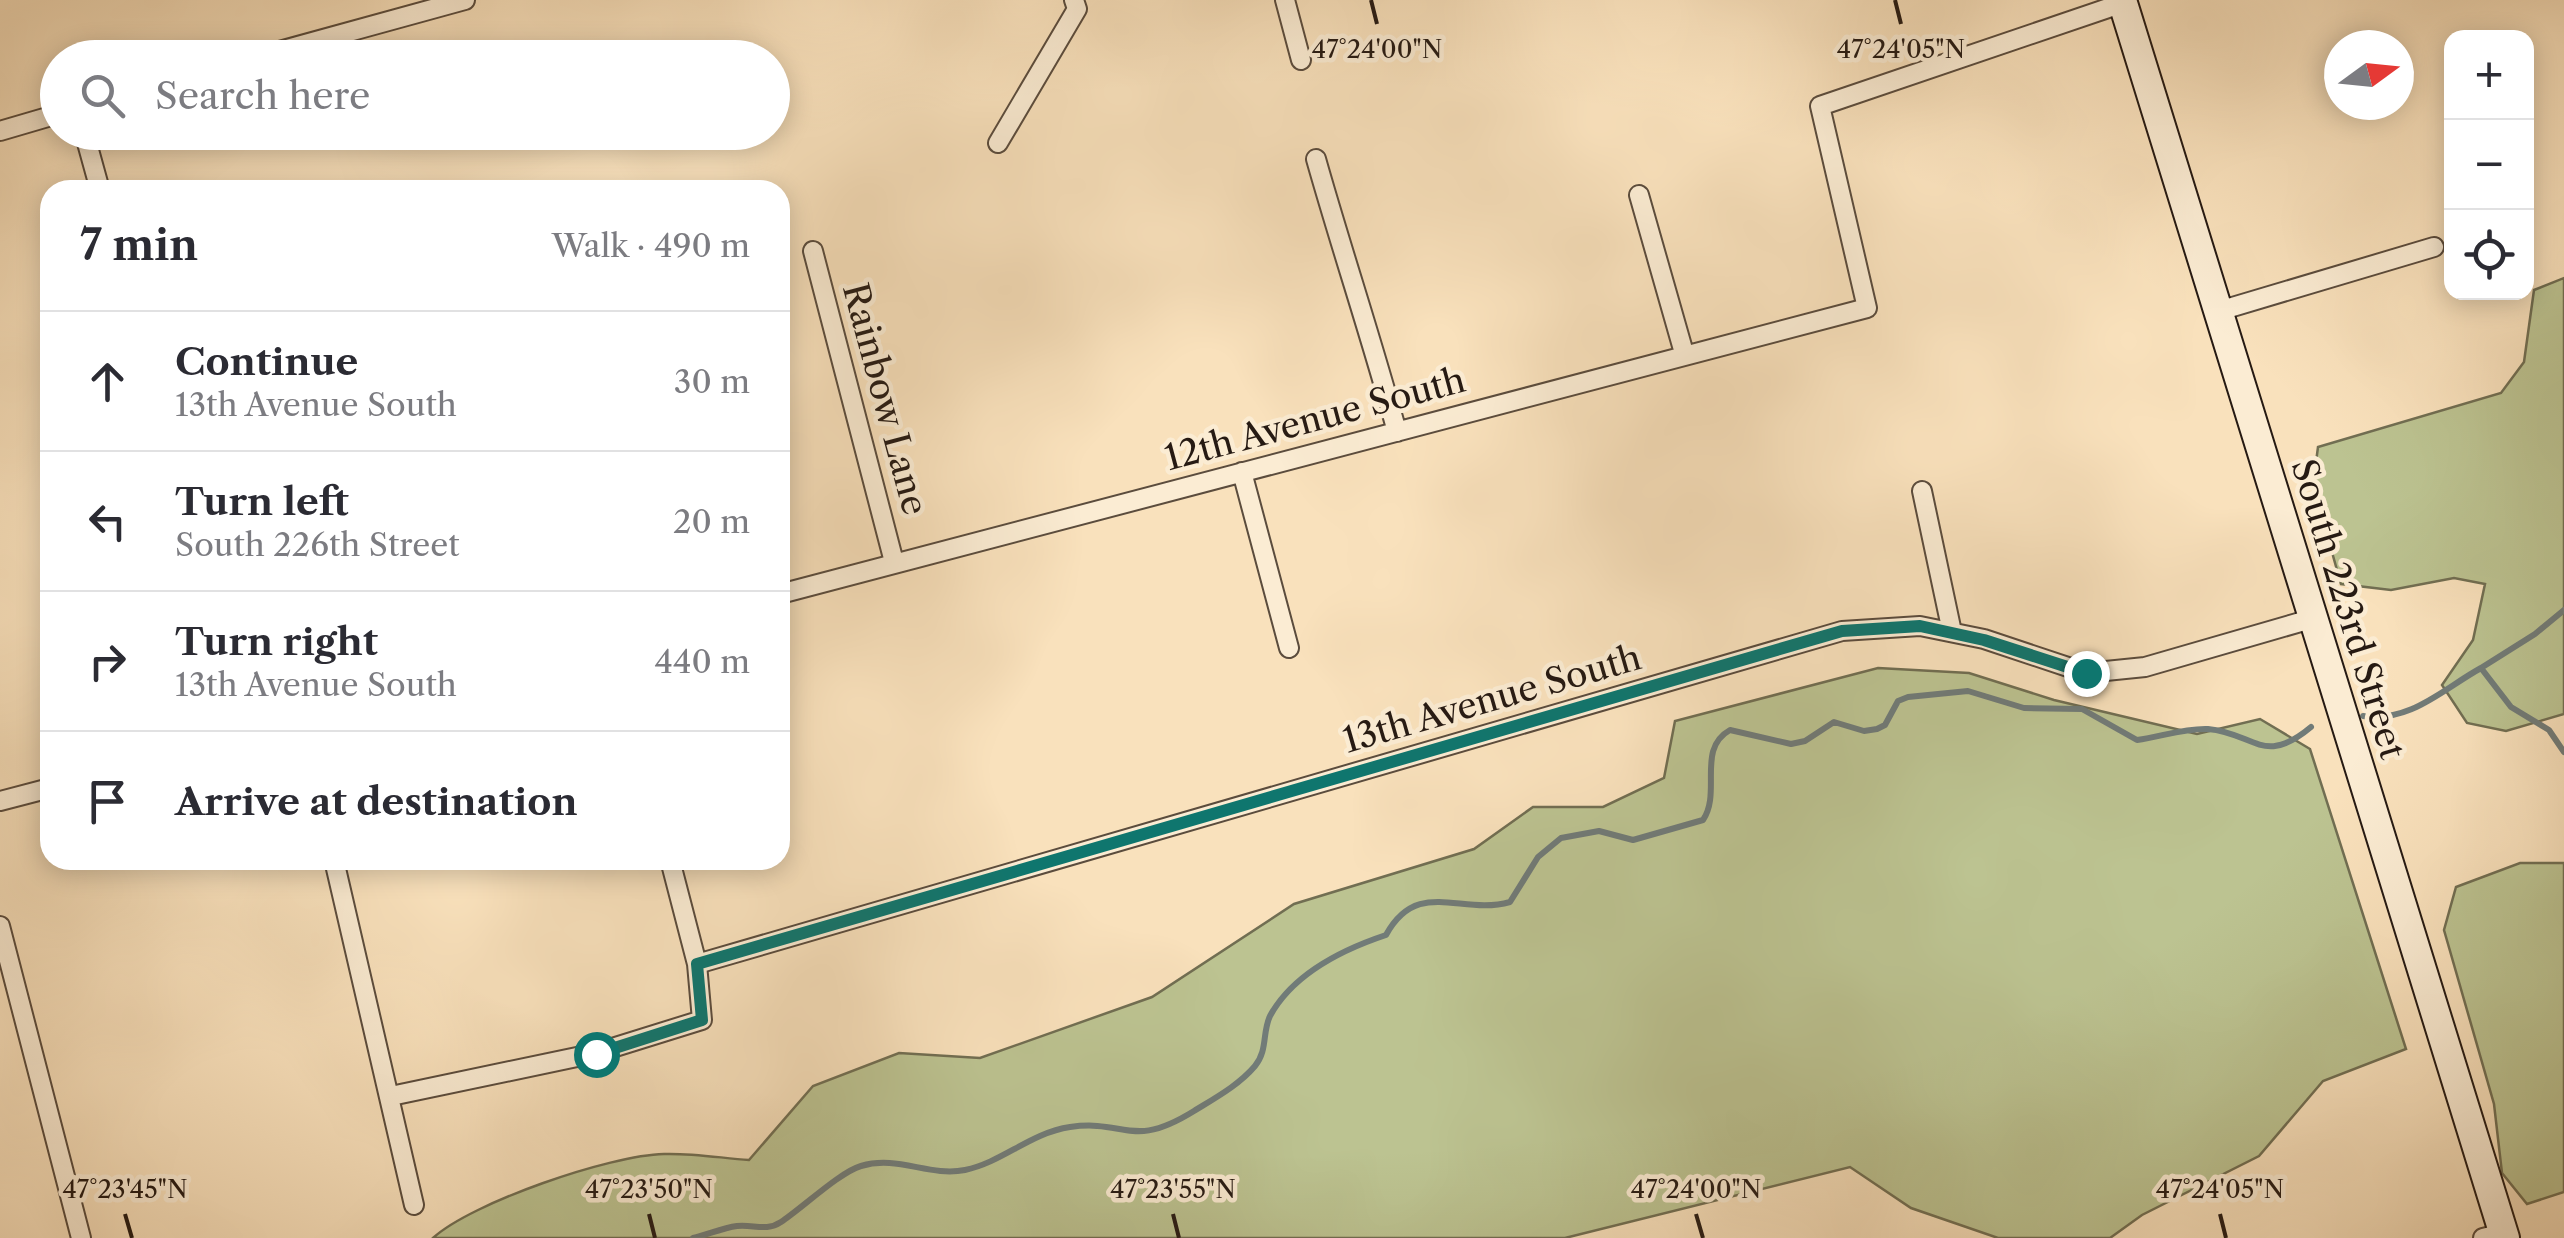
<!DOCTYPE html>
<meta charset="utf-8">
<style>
:root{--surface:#fff;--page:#f7f7f7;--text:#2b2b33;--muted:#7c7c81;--line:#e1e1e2}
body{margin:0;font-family:"Libre Caslon Text",serif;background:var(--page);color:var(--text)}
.controls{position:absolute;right:30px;top:30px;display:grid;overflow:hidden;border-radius:20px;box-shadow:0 5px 25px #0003}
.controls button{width:90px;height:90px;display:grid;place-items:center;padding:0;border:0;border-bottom:2px solid var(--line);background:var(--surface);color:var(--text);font:50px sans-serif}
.compass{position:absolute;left:2324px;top:30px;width:90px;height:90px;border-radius:50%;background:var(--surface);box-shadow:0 5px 25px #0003;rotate:75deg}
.stop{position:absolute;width:30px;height:30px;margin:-22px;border:8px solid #0f766e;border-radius:50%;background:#fff}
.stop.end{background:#0f766e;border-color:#fff;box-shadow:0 2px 10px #0008}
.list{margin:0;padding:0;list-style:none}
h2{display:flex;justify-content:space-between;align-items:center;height:130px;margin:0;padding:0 40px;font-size:42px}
h2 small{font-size:32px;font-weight:400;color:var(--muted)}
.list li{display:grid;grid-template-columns:65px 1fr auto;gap:30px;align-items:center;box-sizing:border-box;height:140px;padding:0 40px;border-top:2px solid var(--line)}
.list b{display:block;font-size:38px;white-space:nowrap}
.list p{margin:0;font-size:32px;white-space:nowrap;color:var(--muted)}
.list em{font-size:32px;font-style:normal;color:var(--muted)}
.icon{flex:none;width:55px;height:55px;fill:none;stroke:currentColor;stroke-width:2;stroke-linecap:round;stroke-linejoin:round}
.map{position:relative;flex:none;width:2564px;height:1238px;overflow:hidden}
.search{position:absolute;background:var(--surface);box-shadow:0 5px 25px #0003;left:40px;top:40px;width:750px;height:110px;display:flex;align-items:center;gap:25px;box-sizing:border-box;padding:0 35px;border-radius:55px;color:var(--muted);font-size:38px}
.panel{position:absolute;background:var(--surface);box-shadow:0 5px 25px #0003;left:40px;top:180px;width:750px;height:690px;border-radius:30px}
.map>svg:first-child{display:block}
.green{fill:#bcc391;stroke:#716e52;stroke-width:2.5}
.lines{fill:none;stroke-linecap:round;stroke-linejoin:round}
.stream{stroke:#717b78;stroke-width:6}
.street-casing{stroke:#5b4c3d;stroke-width:22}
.secondary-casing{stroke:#261a13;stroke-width:32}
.street{stroke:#fbecd3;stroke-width:18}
.secondary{stroke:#fbecd3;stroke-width:28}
.route{stroke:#0f766e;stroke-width:12}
.ticks{fill:none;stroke:#261a13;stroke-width:4}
.labels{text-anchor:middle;stroke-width:9;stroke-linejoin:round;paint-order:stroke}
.street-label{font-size:35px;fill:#261a13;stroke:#fbecd3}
.ticks-label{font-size:25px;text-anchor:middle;fill:#261a13;stroke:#fbecd3;stroke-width:9;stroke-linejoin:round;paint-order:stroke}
</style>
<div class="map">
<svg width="2564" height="1238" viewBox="0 0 2564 1238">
<rect width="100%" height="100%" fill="#f9e1bc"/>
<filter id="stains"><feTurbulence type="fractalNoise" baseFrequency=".002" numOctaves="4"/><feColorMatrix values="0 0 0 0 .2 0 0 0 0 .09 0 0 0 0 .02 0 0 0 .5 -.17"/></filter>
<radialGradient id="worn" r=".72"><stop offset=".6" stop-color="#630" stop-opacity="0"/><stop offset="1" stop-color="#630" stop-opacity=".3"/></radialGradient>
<!-- green -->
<path class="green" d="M2564,278V714L2506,731L2467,723L2442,685L2473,640L2485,584L2454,578L2391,590L2341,584L2313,485L2318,447L2501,393L2524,362L2534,290Z
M1878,668L1969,673L2054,700L2197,734L2260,719L2310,749L2406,1049L2323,1081L2259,1156L2142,1215L2110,1238H1998L1911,1208L1850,1167L1565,1238H433C471,1203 610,1155 664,1154C692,1153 721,1158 749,1160L813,1086L899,1053L980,1058L1152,997L1294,904L1474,849L1533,807H1603L1664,778L1675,721Z
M2520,863H2564V1192L2527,1204L2502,1173L2494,1104L2444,930L2456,887Z"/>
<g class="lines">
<!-- stream -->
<path class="stream" d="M2481,668L2535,634L2564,610
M2363,716C2410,723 2443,689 2481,668L2511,707L2549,730L2564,752
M693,1238C707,1235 722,1228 737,1226C753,1224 766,1232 781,1222C801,1209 840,1172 861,1166C898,1155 929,1177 965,1170C1003,1162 1030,1133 1070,1127C1127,1119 1131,1150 1194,1111C1215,1098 1239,1085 1255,1066C1268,1050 1262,1033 1270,1016C1293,974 1344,949 1386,935C1418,877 1461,916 1510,902L1538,857L1561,838L1599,831L1633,840L1703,820C1722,792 1696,749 1730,730L1791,744L1805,741L1834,722L1864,731L1877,729L1885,725L1898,701L1908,697L1968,691L2024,708L2082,709L2137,740C2161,737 2183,728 2208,729C2255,733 2263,767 2311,727"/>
<defs>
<path id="street" d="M1285,0L1301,60
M254,58L465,0
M0,131L58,114
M84,132L100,190
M998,143L1077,9L1074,0
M1316,159C1342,251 1372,340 1397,432
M1639,195L1684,353
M813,251L894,562
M2219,311L2434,247
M1242,472L1289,648
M1922,491L1952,632
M780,594L1867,308L1820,106L2123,3
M0,801L50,788
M334,860L414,1205
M0,926L81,1238
M697,964L1842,631L1920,626L1984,639L2086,673L2145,667L2311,619
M391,1096L596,1053L702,1020L697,964L670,860
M2483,1238L2503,1233"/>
<path id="secondary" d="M2122,0L2505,1238"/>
</defs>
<!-- street casing -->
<use href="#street" class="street-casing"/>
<!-- secondary casing -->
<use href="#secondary" class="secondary-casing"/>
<!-- street -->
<use href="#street" class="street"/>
<!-- secondary -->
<use href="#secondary" class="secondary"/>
</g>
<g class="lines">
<!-- route -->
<path class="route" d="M596,1054L702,1020L697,964L1842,631L1920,626L1984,640L2086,673"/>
</g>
<!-- ticks -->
<path class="ticks" d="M1371,0L1377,24M1895,0L1901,24M125,1214L132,1238M649,1214L655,1238M1173,1214L1179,1238M1696,1214L1703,1238M2220,1214L2226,1238"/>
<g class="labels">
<!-- street labels -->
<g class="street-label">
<text transform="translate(885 399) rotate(75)" y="12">Rainbow Lane</text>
<text transform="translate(1315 419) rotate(-15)" y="12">12th Avenue South</text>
<text transform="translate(2348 609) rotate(73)" y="12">South 223rd Street</text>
<text transform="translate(1492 699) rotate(-16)" y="12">13th Avenue South</text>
</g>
</g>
<g class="ticks-label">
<text x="1377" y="58">47°24'00"N</text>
<text x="1901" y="58">47°24'05"N</text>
<text x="125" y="1198">47°23'45"N</text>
<text x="649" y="1198">47°23'50"N</text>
<text x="1173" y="1198">47°23'55"N</text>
<text x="1696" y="1198">47°24'00"N</text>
<text x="2220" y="1198">47°24'05"N</text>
</g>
<rect width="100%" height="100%" filter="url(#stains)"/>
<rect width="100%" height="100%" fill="url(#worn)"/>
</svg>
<div class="controls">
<button>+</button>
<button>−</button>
<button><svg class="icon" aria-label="locate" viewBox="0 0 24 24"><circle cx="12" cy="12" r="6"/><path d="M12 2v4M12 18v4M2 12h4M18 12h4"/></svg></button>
</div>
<svg class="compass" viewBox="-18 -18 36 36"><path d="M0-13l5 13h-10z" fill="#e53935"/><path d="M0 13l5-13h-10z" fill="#7c7c81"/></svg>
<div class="stop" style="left:596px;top:1054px"></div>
<div class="stop end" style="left:2086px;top:673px"></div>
<div class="search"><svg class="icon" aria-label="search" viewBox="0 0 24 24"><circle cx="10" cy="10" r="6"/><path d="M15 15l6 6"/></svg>Search here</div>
<section class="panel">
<h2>7 min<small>Walk · 490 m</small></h2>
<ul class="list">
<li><svg class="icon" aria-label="ahead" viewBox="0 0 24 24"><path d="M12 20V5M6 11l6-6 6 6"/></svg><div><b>Continue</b><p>13th Avenue South</p></div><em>30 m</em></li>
<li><svg class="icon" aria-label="left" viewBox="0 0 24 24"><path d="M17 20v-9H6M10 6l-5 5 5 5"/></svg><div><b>Turn left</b><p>South 226th Street</p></div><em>20 m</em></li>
<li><svg class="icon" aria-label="right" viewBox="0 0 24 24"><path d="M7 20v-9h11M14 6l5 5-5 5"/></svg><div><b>Turn right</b><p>13th Avenue South</p></div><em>440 m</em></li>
<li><svg class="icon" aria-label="arrive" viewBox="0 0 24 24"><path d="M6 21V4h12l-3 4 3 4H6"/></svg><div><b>Arrive at destination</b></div></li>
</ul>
</section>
</div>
